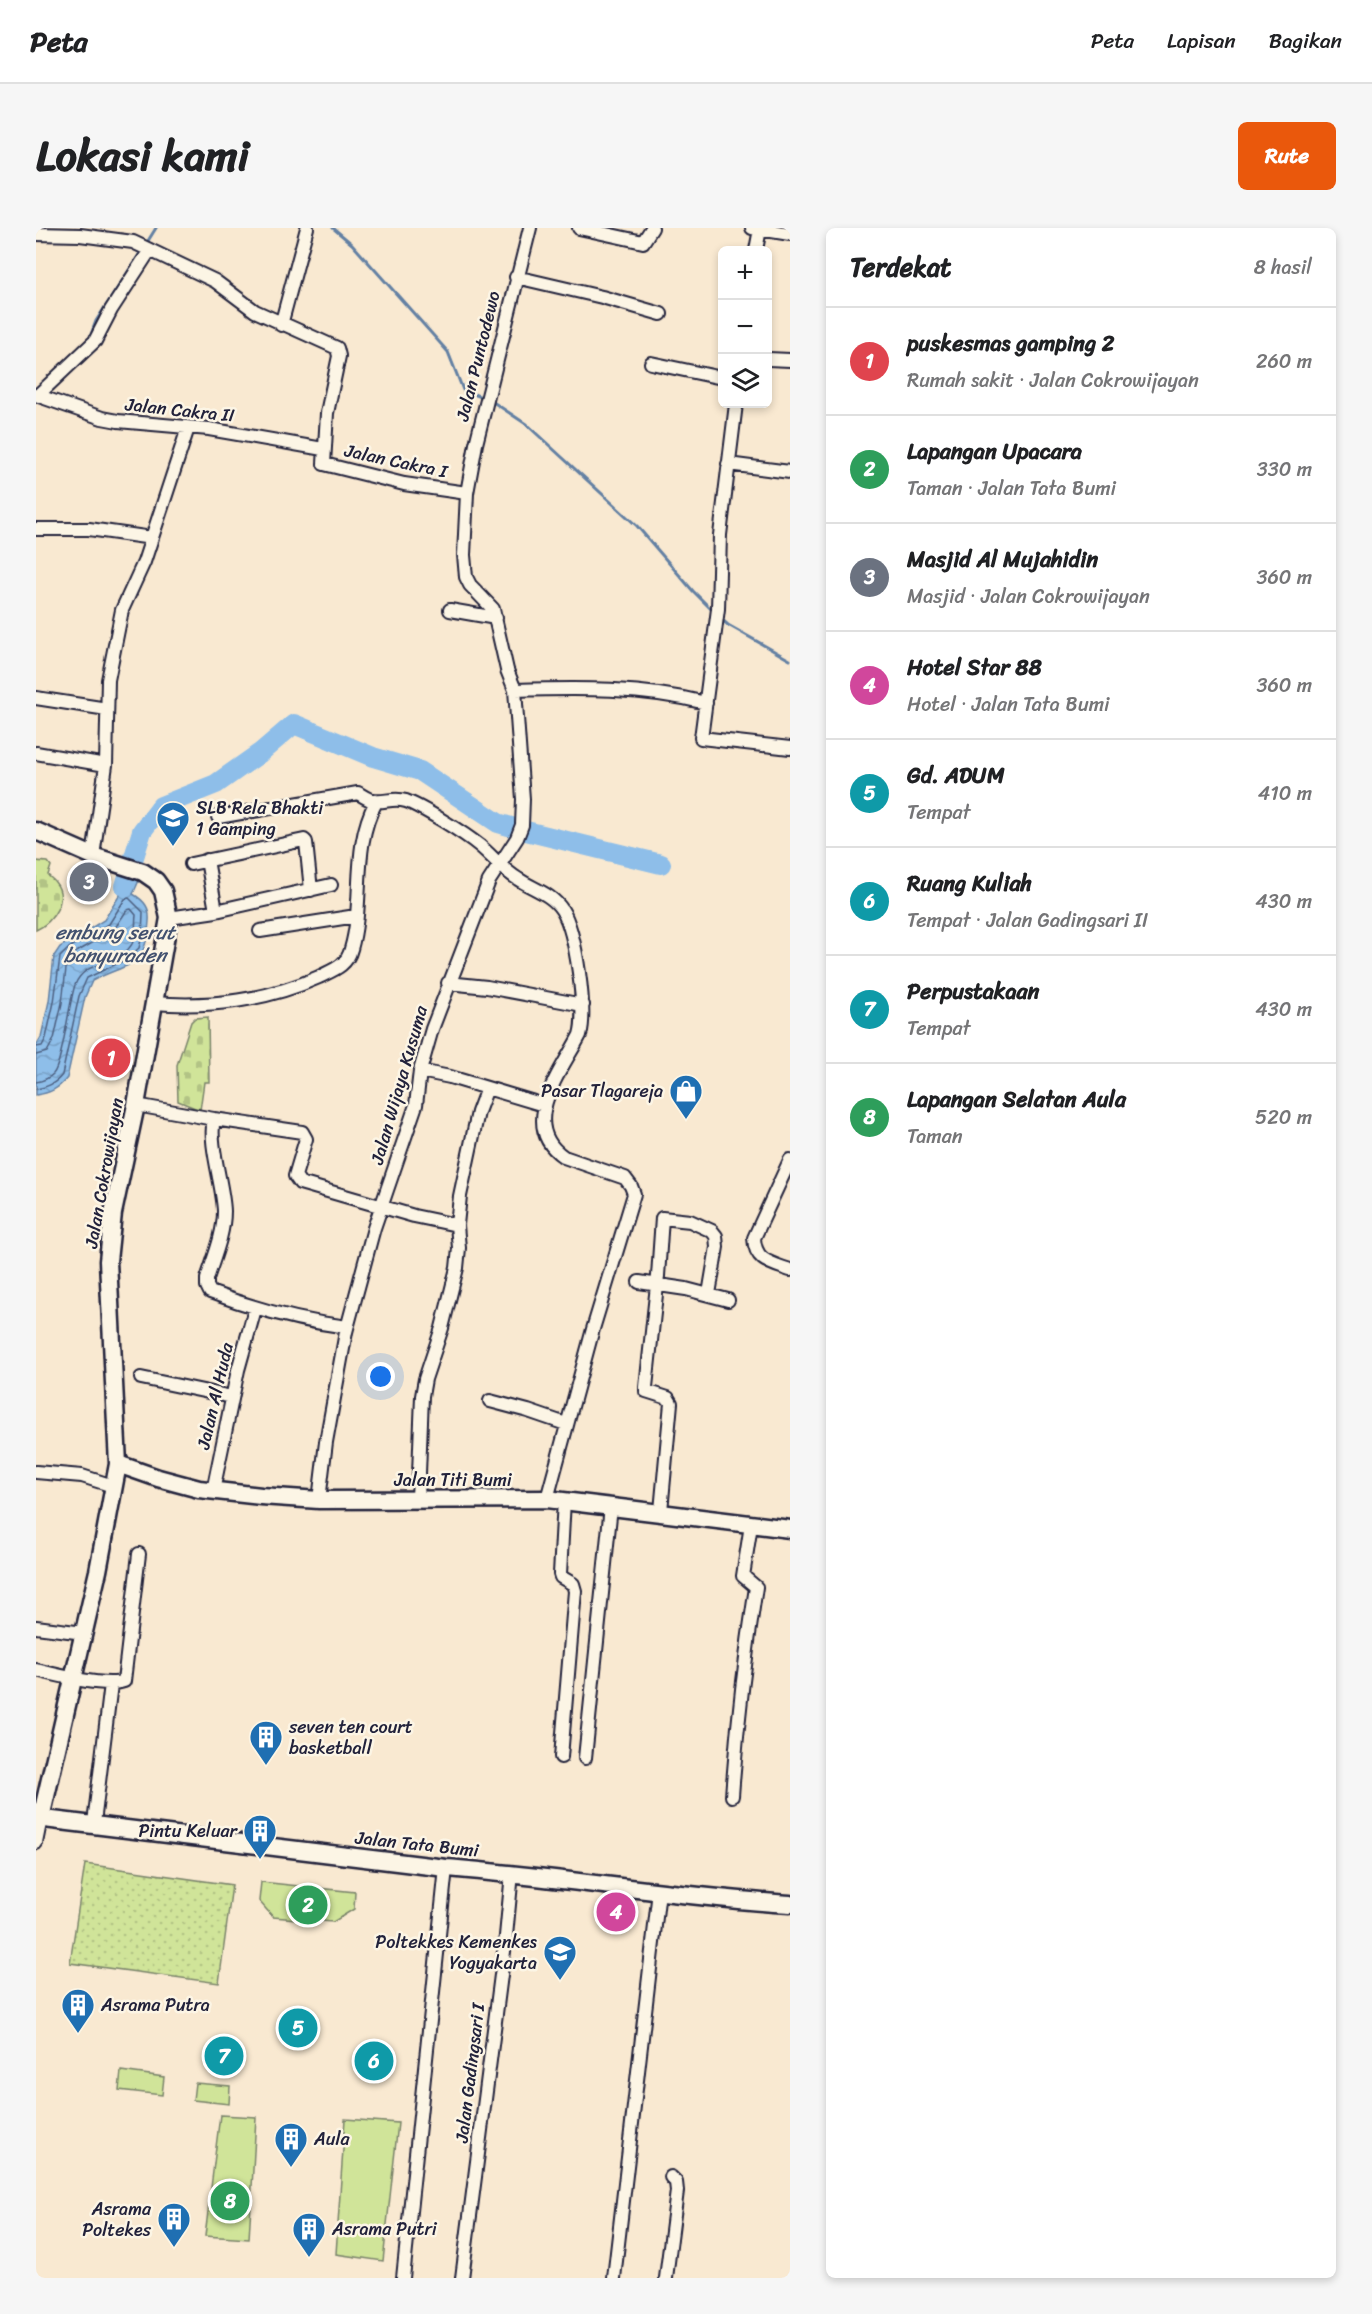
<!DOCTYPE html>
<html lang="id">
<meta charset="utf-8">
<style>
:root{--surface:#fff;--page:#f6f6f6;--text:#202124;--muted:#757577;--line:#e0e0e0;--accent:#ea580c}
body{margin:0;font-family:Sriracha,sans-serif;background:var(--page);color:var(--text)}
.controls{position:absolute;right:18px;top:18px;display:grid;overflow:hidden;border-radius:9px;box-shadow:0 3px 9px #0003}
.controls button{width:54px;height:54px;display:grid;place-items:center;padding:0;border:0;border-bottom:2px solid var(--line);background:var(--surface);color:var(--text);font:30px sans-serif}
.you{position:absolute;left:345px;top:1149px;width:21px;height:21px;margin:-15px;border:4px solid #fff;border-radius:50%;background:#1a73e8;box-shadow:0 0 0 9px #1a73e833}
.badge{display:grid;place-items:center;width:39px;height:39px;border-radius:50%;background:var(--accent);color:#fff;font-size:20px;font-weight:700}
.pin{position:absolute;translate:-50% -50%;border:3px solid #fff;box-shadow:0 2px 6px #0006}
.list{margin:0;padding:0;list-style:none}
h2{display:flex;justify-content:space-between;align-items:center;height:78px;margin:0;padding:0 24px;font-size:26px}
h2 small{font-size:20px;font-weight:400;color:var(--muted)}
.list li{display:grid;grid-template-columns:39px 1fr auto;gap:18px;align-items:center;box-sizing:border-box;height:108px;padding:0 24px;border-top:2px solid var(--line)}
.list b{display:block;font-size:22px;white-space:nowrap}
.list p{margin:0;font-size:20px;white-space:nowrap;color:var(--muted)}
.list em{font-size:20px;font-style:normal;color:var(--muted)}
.icon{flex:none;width:33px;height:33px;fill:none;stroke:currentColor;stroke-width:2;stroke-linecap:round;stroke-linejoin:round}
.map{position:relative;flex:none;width:754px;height:2050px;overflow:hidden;border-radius:9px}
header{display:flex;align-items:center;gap:36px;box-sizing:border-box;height:84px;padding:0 30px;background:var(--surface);border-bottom:2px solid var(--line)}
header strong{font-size:28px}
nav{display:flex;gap:33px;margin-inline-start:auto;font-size:21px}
.intro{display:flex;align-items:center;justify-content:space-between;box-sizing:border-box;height:144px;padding:0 36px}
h1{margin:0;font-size:42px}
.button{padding:15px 27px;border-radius:9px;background:var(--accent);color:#fff;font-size:21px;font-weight:700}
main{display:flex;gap:36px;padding:0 36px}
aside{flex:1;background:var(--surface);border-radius:9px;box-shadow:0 3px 9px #0003}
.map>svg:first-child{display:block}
.grass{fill:url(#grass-dots);stroke:#79836a;stroke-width:1.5}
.cemetery{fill:url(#cemetery-stones);stroke:#79836a;stroke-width:1.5}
.park{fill:#d0e499;stroke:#79836a;stroke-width:1.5}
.water{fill:url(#water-waves);stroke:#6380a3;stroke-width:1.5}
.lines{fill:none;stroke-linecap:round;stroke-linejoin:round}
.shore{stroke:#4d6081;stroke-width:1.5}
.stream{stroke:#6380a3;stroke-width:3}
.river{stroke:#8ebee9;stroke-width:20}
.street-casing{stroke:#22223b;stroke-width:16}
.secondary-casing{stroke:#22223b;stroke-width:21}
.street{stroke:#fcf5e5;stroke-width:12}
.secondary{stroke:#fcf5e5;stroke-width:16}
.labels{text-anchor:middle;stroke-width:5;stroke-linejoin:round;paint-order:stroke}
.street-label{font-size:18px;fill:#22223b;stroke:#fcf5e5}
.poi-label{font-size:18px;fill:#22223b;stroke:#fcf5e5;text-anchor:start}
.water-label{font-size:20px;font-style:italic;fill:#42516f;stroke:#fcf5e5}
</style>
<header>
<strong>Peta</strong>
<nav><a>Peta</a><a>Lapisan</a><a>Bagikan</a></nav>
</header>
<div class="intro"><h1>Lokasi kami</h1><a class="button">Rute</a></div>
<main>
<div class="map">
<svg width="754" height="2050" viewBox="0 0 754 2050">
<defs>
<pattern id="grass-dots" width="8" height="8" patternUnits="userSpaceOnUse" patternTransform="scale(1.5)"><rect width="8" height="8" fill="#d0e499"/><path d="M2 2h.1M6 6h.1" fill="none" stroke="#b2c385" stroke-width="1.8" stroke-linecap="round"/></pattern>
<pattern id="cemetery-stones" width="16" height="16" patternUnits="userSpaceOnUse" patternTransform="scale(1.5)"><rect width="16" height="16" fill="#d0e499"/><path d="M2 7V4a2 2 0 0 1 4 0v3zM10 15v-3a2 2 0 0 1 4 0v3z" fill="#b2c385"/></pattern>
<pattern id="water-waves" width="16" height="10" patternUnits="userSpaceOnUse" patternTransform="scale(1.5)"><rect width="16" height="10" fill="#8ebee9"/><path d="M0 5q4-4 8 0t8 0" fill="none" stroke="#7aa3c9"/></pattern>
</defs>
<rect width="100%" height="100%" fill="#f9e9d1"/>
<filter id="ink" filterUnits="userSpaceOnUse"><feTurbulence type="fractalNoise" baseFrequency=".0167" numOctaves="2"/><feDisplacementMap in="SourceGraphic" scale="12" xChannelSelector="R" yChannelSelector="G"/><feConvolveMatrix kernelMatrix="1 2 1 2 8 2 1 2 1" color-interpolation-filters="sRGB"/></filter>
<g filter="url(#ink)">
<!-- grass -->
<path class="grass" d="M49,1636L196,1657L183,1755L34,1735Z"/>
<!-- cemetery -->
<path class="cemetery" d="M0,633L12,634L15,638L12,647C14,650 17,651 19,654C33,671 17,694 0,702Z
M172,789L173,854H168L164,882L142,873L141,837L155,794L159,790Z"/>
<!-- park -->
<path class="park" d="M225,1654L319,1664L318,1681L297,1694L237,1689L223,1673Z
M85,1843L128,1849L126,1867L83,1862Z
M159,1855L194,1858L193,1876L157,1872Z
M184,1887L220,1889L213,2011L169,2008Z
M309,1891L362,1895L347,2033L300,2026Z"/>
<!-- water -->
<path class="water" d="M95,637L104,650L97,666C109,673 114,680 113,693C110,742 92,734 56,753L49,769L31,850C22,861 14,865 0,867V818L5,809L13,773L18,728L24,719L68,692L87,662L89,648Z"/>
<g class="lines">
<!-- shore -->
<path class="shore" d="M0,819L6,818L10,810L18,774L24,729L33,720L73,696L89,671L93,670L107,684L106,708L103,720L91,731L51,750L43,768L26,847C19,856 11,859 0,861
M0,827L11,824L18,811L26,775L31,732L37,726L77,703L91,682L95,681L100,687C99,695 100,706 97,714C86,738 49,730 39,757C33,774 26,837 17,846C12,851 6,853 0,854"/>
<!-- stream -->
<path class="stream" d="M297,0L316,16L412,124L427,162L448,170
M110,16L120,0
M53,112L60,93L106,22
M454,172L490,196L601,298L657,363L677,383
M684,390L692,397L754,432"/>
<!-- river -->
<path class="river" d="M490,603L625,636
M89,658L106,603L125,578L180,556L224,525L258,496L337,529L384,543L462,595L479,600"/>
<defs>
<path id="street" d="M543,0L607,14L616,0
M716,0L754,6
M0,6L44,7L97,14L179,53L219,83L301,120L303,128L291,185L288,236L368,256L431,265
M720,22L724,1
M480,49L566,69
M566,69L625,86
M245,97L271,0
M732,131L754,132
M615,135L686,150
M0,167L66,190L82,193L173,201L287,221
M2,167L59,113L75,82L114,22
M700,176L684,307L682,381L665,510L754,520
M692,236L754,244
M0,301H53L116,310
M414,382L460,390
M479,462C543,460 607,459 670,475
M0,470L71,481
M0,525L70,537
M182,589L322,565C327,568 333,572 338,573C348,575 357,569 370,573C388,580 428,605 444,618C457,629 467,642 482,651C497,661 516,666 526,682C540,704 551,783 544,807C525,844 481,897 528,929L589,950L595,958L598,966L557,1101L511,1271
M57,628L70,537L72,452L86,382L108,334L152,200
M171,632L180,683
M155,636L268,612L270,614L275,662
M133,690L180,683L295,657
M224,703L320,688
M412,755L451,759L547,777
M118,775C174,780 232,772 283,749C297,742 311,738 315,721C329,673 315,619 340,574
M384,843L414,849L508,877
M100,877L178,891L266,904L270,911L259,948L264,955L378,988L421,997
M178,891C172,915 187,956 188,983C188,1006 178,1029 171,1051V1058L174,1064C219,1081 263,1093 311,1099
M754,932L718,1010C719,1033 734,1035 754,1042
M603,1054L650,1061L692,1072
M105,1150L196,1169
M454,1173L492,1183L530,1196
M0,1244L46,1248L77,1258
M177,1263L202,1142L219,1081
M382,1271L386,1168L389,1151L406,1100L421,1040L423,1020L421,997L424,968L442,884L451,860
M283,1272L290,1214L310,1104L338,1000L380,877L384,843L396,801L453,653L481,610L486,597L487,571L479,462L471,442L457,381L434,357L430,349L428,327L431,265L440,216L494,0
M625,1283L635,1175L632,1170L610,1163V1159L622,1048L626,990L654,993L676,1003L680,1008L681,1019L673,1066
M0,1399L48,1405
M0,1442C20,1447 70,1460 88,1453L103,1326
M525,1529L539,1363L537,1356L525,1349L524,1346L528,1272
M549,1530L575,1278
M696,1568C701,1498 709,1429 720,1359L707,1348L715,1297
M58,1595L75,1456
M0,1615L5,1590
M367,2050L410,1640
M426,2050L470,1708L476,1645
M578,2050L623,1663
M630,2050L641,1963L640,1954L635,1949"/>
<path id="secondary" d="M0,603L57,628L107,644L120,653L127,663L133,690L100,877L77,985L72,1033L82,1236L62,1343L5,1590
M82,1236L122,1250L163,1261L225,1268L283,1272L511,1271L754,1301
M0,1590L410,1640C525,1649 639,1669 754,1676"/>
</defs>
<!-- street casing -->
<use href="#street" class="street-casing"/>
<!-- secondary casing -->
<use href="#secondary" class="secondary-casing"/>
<!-- street -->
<use href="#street" class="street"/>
<!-- secondary -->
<use href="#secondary" class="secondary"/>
</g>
</g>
<!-- icons -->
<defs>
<symbol id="school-pin" viewBox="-11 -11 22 30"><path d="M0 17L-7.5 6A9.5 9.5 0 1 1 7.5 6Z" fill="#1f6fb2" stroke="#fcf5e5"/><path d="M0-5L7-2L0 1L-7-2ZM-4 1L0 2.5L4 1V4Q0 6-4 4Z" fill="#fff"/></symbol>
<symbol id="shop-pin" viewBox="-11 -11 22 30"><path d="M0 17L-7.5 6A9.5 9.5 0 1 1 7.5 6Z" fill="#1f6fb2" stroke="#fcf5e5"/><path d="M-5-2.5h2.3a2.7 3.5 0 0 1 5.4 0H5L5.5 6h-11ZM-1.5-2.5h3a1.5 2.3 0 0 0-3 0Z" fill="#fff"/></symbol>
<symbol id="building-pin" viewBox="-11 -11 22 30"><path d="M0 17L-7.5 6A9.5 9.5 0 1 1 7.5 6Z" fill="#1f6fb2" stroke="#fcf5e5"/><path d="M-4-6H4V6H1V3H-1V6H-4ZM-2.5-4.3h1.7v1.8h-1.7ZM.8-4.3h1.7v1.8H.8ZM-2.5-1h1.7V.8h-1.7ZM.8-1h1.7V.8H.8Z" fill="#fff"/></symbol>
<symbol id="university-pin" viewBox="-11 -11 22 30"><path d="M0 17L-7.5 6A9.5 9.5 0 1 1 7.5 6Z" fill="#1f6fb2" stroke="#fcf5e5"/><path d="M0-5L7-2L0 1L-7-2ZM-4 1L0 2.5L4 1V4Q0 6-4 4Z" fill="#fff"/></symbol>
</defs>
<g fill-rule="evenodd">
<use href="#school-pin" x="118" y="571" width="38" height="52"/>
<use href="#shop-pin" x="631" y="844" width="38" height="52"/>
<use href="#building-pin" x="211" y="1490" width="38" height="52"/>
<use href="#building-pin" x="205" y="1584" width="38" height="52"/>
<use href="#university-pin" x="505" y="1705" width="38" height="52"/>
<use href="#building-pin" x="23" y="1758" width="38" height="52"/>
<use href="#building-pin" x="236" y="1892" width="38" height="52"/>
<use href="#building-pin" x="119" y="1972" width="38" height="52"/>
<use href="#building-pin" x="254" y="1982" width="38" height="52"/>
</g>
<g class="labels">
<!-- street labels -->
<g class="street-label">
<text transform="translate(442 128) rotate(-76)" y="6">Jalan Puntodewo</text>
<text transform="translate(144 182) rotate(6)" y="6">Jalan Cakra II</text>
<text transform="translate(360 233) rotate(12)" y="6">Jalan Cakra I</text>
<text transform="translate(363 857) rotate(-74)" y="6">Jalan Wijaya Kusuma</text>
<text transform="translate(68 945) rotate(-80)" y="6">Jalan Cokrowijayan</text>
<text transform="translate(179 1168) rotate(-77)" y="6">Jalan Al Huda</text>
<text x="417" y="1258">Jalan Titi Bumi</text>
<text transform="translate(381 1616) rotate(6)" y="6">Jalan Tata Bumi</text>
<text transform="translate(434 1845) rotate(-83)" y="6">Jalan Gadingsari I</text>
</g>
<!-- poi labels -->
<g class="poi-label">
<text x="160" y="586">SLB Rela Bhakti<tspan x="160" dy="21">1 Gamping</tspan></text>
<text x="627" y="869" text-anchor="end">Pasar Tlagareja</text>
<text x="253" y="1505">seven ten court<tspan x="253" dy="21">basketball</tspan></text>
<text x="201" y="1609" text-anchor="end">Pintu Keluar</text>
<text x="501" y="1720" text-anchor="end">Poltekkes Kemenkes<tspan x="501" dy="21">Yogyakarta</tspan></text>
<text x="65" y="1783">Asrama Putra</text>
<text x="278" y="1917">Aula</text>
<text x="115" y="1987" text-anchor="end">Asrama<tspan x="115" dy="21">Poltekes</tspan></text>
<text x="296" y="2007">Asrama Putri</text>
</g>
<!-- water labels -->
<g class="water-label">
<text x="79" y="711">embung serut<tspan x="79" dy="23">banyuraden</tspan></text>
</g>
</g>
</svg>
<div class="controls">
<button>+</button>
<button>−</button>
<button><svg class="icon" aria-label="layers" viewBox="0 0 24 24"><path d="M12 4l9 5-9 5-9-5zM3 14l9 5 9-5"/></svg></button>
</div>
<div class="you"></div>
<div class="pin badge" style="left:75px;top:830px;background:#e0444e">1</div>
<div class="pin badge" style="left:272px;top:1677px;background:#2e9e5b">2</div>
<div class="pin badge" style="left:53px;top:654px;background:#6b7280">3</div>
<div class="pin badge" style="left:580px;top:1684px;background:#d1479c">4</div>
<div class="pin badge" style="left:262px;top:1800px;background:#0f9aa8">5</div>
<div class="pin badge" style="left:338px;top:1833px;background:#0f9aa8">6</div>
<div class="pin badge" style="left:188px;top:1828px;background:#0f9aa8">7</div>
<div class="pin badge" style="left:194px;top:1973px;background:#2e9e5b">8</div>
</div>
<aside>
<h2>Terdekat<small>8 hasil</small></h2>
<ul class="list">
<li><span class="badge" style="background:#e0444e">1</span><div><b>puskesmas gamping 2</b><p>Rumah sakit · Jalan Cokrowijayan</p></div><em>260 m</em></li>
<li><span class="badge" style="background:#2e9e5b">2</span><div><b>Lapangan Upacara</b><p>Taman · Jalan Tata Bumi</p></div><em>330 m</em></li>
<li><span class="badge" style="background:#6b7280">3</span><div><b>Masjid Al Mujahidin</b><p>Masjid · Jalan Cokrowijayan</p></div><em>360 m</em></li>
<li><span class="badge" style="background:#d1479c">4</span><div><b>Hotel Star 88</b><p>Hotel · Jalan Tata Bumi</p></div><em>360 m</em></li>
<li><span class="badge" style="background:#0f9aa8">5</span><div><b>Gd. ADUM</b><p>Tempat</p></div><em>410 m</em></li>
<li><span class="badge" style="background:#0f9aa8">6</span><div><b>Ruang Kuliah</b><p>Tempat · Jalan Gadingsari II</p></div><em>430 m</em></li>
<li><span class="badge" style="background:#0f9aa8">7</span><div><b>Perpustakaan</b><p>Tempat</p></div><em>430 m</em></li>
<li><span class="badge" style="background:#2e9e5b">8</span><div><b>Lapangan Selatan Aula</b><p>Taman</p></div><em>520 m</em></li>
</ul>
</aside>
</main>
